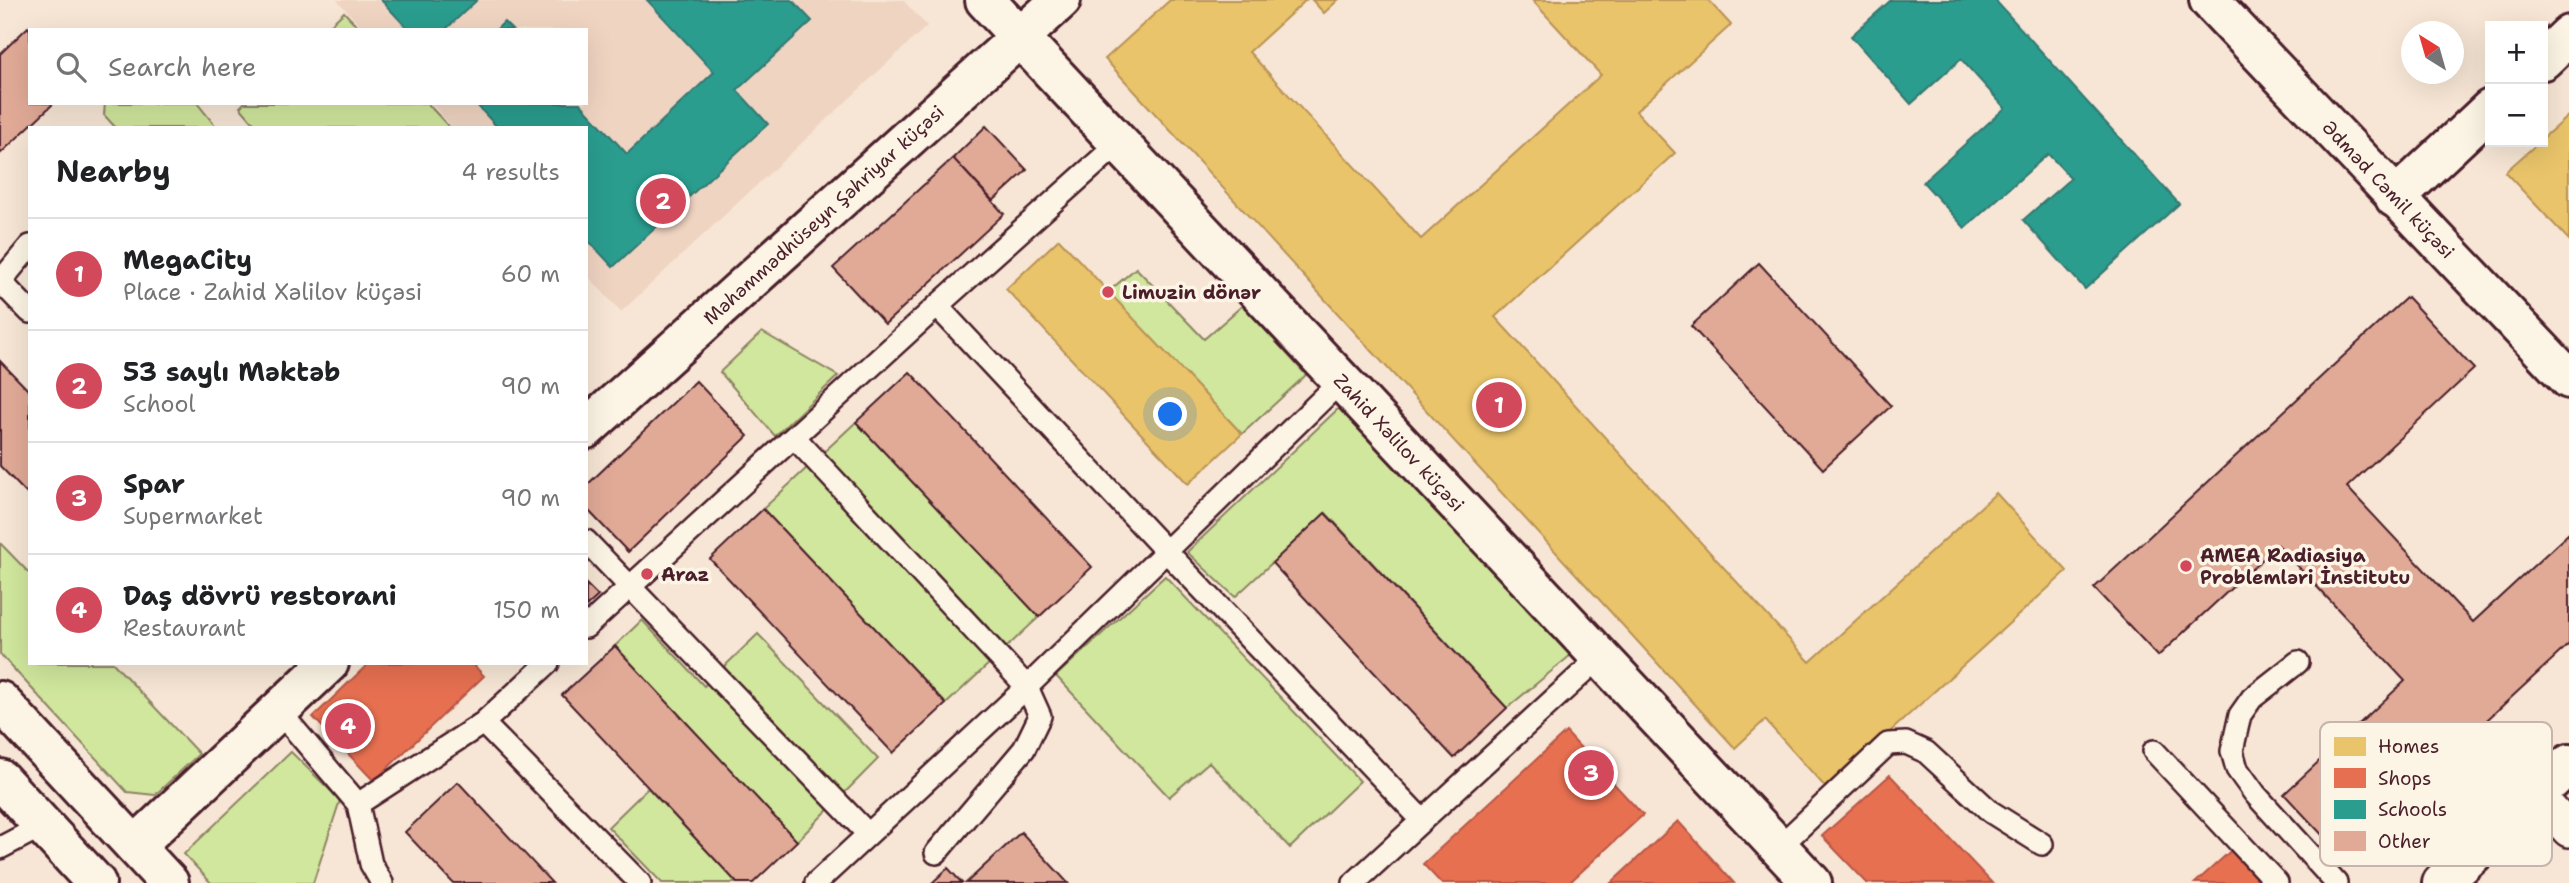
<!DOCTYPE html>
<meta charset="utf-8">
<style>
:root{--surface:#fff;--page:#f6f6f6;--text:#202124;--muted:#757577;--line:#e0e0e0;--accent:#d1495b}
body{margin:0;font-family:"Shantell Sans",sans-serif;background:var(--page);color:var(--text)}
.controls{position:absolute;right:21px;top:21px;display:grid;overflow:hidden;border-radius:0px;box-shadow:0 7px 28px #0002}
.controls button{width:63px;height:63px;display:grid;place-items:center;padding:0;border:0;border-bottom:2px solid var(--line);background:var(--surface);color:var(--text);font:35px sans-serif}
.compass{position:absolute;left:2401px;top:21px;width:63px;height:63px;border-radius:50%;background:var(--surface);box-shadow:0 7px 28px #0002;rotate:323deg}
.you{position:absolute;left:1171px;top:415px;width:24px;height:24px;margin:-18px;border:5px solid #fff;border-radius:50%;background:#1a73e8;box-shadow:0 0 0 10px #1a73e833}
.badge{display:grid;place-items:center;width:46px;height:46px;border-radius:50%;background:var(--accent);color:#fff;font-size:23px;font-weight:700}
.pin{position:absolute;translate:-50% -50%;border:4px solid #fff;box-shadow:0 2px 7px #0006}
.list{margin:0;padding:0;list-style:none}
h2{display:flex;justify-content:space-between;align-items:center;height:91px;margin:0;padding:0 28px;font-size:30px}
h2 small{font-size:23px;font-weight:400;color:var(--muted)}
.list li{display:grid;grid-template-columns:46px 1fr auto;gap:21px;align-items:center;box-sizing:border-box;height:112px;padding:0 28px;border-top:2px solid var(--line)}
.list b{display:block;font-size:26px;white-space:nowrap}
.list p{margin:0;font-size:23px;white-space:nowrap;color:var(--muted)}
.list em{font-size:23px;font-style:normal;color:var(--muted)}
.icon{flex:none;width:38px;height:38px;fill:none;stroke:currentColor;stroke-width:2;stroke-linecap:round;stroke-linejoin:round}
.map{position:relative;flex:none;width:2569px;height:883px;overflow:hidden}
.search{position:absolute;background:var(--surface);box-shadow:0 7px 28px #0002;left:28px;top:28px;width:560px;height:77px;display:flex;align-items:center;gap:18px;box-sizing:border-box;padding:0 24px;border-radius:0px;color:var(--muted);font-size:26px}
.panel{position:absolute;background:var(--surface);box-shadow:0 7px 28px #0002;left:28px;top:126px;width:560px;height:539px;border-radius:0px}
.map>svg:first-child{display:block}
.built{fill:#f0d4c2}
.green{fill:#d0e79d;stroke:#8d8364;stroke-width:2}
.homes{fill:#e9c46a;stroke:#b99257;stroke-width:2}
.shops{fill:#e76f51;stroke:#b85746;stroke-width:2}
.schools{fill:#2a9d8f;stroke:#347771;stroke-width:2}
.building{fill:#e1aa97;stroke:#4a1f2b;stroke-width:2}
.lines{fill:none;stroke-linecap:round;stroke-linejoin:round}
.service-casing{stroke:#4a1f2b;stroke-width:26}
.pedestrian-casing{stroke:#4a1f2b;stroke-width:38}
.minor-casing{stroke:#4a1f2b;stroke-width:44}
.tertiary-casing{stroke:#4a1f2b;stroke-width:44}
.primary-casing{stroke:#4a1f2b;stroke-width:44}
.service{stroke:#fcf5e5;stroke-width:21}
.pedestrian{stroke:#fcf5e5;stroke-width:33}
.minor{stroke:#fcf5e5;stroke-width:38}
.tertiary{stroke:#fcf5e5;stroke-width:38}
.primary{stroke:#fcf5e5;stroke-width:38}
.poi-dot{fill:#d1495b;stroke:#fcf5e5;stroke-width:2.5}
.labels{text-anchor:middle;stroke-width:7;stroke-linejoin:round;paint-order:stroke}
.street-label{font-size:19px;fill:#4a1f2b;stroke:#fcf5e5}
.poi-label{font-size:19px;font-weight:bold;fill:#4a1f2b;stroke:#fcf5e5;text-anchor:start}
.key{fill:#fcf5e5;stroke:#c7b5ad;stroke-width:2}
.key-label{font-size:19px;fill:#4a1f2b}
</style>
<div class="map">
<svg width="2569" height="883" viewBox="0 0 2569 883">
<rect width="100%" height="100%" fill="#f7e6d5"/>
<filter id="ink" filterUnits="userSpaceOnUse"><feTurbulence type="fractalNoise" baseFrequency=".0143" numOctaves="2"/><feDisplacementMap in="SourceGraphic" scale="14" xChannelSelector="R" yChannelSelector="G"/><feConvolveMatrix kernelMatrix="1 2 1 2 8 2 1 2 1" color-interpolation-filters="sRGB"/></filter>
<g filter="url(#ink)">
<!-- built -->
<path class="built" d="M337,0H903L927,26L621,312L586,274V128H453L431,103H586V30H364Z"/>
<!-- green -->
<path class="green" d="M344,12L361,30H325Z
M105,103H197L217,128H116L104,115Z
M244,103H427L450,128H258L240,107Z
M1136,268L1204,339L1243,305L1306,375L1242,434L1108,292Z
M762,332L838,376L775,436L720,372Z
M1341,406L1571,655L1507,708L1326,513L1235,597L1187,552Z
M856,422L1039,617L946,704L763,509Z
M0,543L30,574V663H113L199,754L155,795L127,792L0,654Z
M1165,576L1360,781L1290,848L1209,762L1169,797L1056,676Z
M642,620L704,686L758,634L878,759L797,841L615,646Z
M291,752L340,800L313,883H211L184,854Z
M648,788L737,883H662L608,827Z"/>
<!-- homes -->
<path class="homes" d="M1170,0H1306L1249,52L1421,239L1601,75L1532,0H1708L1731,25L1636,111L1675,153L1495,317L1810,662L1996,493L2067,571L1827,789L1765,720L1735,748L1105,59Z
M1312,0H1338L1324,13Z
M2569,115V240L2505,172L2539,142H2543V138Z
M1059,239L1242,434L1188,484L1006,289Z"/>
<!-- shops -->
<path class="shops" d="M369,663H472L484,676L374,781L313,717Z
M1566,732L1643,815L1569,883H1441L1423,864Z
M1890,775L1992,883H1867L1822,836Z
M1678,821L1734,883H1611Z
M2235,847L2268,883H2195Z"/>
<!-- schools -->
<path class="schools" d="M381,0H477L445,30H409Z
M647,0H792L812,21L737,90L768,124L613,267L586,238V128H498L475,103H580L627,154L714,72Z
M1891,0H1995L2179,204L2085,289L2023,220L2071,178L2048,154L1965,228L1923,182L2005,108L1961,59L1911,104L1851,36Z
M504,22L512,30H496Z"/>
<!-- building -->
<path class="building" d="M28,27L30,30V103H54L0,154V54Z
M986,126L1027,170L993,201L953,158Z
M953,158L1004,214L885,324L833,268Z
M1759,263L1891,406L1823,469L1691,326Z
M2407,297L2474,369L2347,487L2473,622L2569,533V644L2341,855L2284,794L2405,681L2278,545L2158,656L2094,588Z
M0,361L30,392V497L0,466Z
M910,372L1092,567L1039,617L856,422Z
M696,381L748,436L628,552L586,508V486Z
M763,509L946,704L893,753L710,559Z
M1325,513L1507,708L1454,758L1272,563Z
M586,584L598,596L586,607Z
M615,646L797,841L753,883H737L562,695Z
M458,782L552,883H453L405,832Z
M1021,832L1068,883H966Z
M948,868L962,883H932Z"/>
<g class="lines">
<defs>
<path id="service" d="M0,281L30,312
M0,282L30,246
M937,306L1166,551L1422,820
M794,437L1027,687L1040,716L1024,749L936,853
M586,541L868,834
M586,627L937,306L1119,143
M2298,662L2252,698L2240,715L2232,751L2237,769L2255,794L2336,883
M279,711L358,804L371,864L382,883
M483,723L640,883
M2154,751L2277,883
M358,804L483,723L548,663
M1779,847L1888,744L1906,743L1926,752L1991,812L2042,844
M0,848L44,825
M816,883L1027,687L1341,381
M1354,883L1600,657"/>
<path id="pedestrian" d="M2537,795L2569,830"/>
<g id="minor">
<path id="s1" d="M985,0L1812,883"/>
<path id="s2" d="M2209,0L2569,379"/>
<path d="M2543,60L2569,35"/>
<path d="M2395,198L2490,109"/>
<path id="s3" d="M586,429L1061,0"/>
</g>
<path id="tertiary" d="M135,846L329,663
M2442,883L2569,764"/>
<path id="primary" d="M0,701L169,883
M0,779L96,883"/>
</defs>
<!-- service casing -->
<use href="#service" class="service-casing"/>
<!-- pedestrian casing -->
<use href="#pedestrian" class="pedestrian-casing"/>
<!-- minor casing -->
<use href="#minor" class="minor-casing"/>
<!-- tertiary casing -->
<use href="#tertiary" class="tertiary-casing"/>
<!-- primary casing -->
<use href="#primary" class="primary-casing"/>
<!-- service -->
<use href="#service" class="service"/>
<!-- pedestrian -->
<use href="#pedestrian" class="pedestrian"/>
<!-- minor -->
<use href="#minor" class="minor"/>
<!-- tertiary -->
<use href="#tertiary" class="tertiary"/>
<!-- primary -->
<use href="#primary" class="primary"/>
</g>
</g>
<!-- markers -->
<g class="poi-dot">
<circle cx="1108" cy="292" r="7"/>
<circle cx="2186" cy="566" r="7"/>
<circle cx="647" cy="574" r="7"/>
</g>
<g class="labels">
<!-- street labels -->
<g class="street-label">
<text dy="7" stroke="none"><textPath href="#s2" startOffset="261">Ədməd Cəmil küçəsi</textPath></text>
<text dy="7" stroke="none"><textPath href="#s3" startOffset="320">Məhəmmədhüseyn Şəhriyar küçəsi</textPath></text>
<text dy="7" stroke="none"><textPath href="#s1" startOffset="606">Zahid Xəlilov küçəsi</textPath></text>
</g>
<!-- poi labels -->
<g class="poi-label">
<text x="1122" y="299">Limuzin dönər</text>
<text x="2200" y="562">AMEA Radiasiya<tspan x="2200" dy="22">Problemləri İnstitutu</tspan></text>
<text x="661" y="581">Araz</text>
</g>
</g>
<!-- legend -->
<rect x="2320" y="722" width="232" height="144" rx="10" class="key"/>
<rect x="2334" y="737" width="32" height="19" fill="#e9c46a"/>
<rect x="2334" y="768" width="32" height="20" fill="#e76f51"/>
<rect x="2334" y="800" width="32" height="19" fill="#2a9d8f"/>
<rect x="2334" y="831" width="32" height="20" fill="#e1aa97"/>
<g class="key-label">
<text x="2378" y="753">Homes</text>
<text x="2378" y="785">Shops</text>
<text x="2378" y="816">Schools</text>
<text x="2378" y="848">Other</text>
</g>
</svg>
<div class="controls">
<button>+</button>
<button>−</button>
</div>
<svg class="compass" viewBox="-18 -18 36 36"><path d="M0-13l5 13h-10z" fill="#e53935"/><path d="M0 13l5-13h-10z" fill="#757577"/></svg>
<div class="you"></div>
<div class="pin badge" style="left:1499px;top:405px">1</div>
<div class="pin badge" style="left:663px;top:201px">2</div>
<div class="pin badge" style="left:1591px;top:773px">3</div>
<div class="pin badge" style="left:348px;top:726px">4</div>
<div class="search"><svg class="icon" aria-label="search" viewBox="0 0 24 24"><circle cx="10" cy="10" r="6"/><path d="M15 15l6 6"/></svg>Search here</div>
<section class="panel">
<h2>Nearby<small>4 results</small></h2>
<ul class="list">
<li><span class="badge">1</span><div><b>MegaCity</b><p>Place · Zahid Xəlilov küçəsi</p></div><em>60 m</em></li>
<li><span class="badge">2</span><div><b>53 saylı Məktəb</b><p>School</p></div><em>90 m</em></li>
<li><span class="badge">3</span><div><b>Spar</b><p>Supermarket</p></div><em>90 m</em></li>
<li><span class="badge">4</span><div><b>Daş dövrü restorani</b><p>Restaurant</p></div><em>150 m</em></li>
</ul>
</section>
</div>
